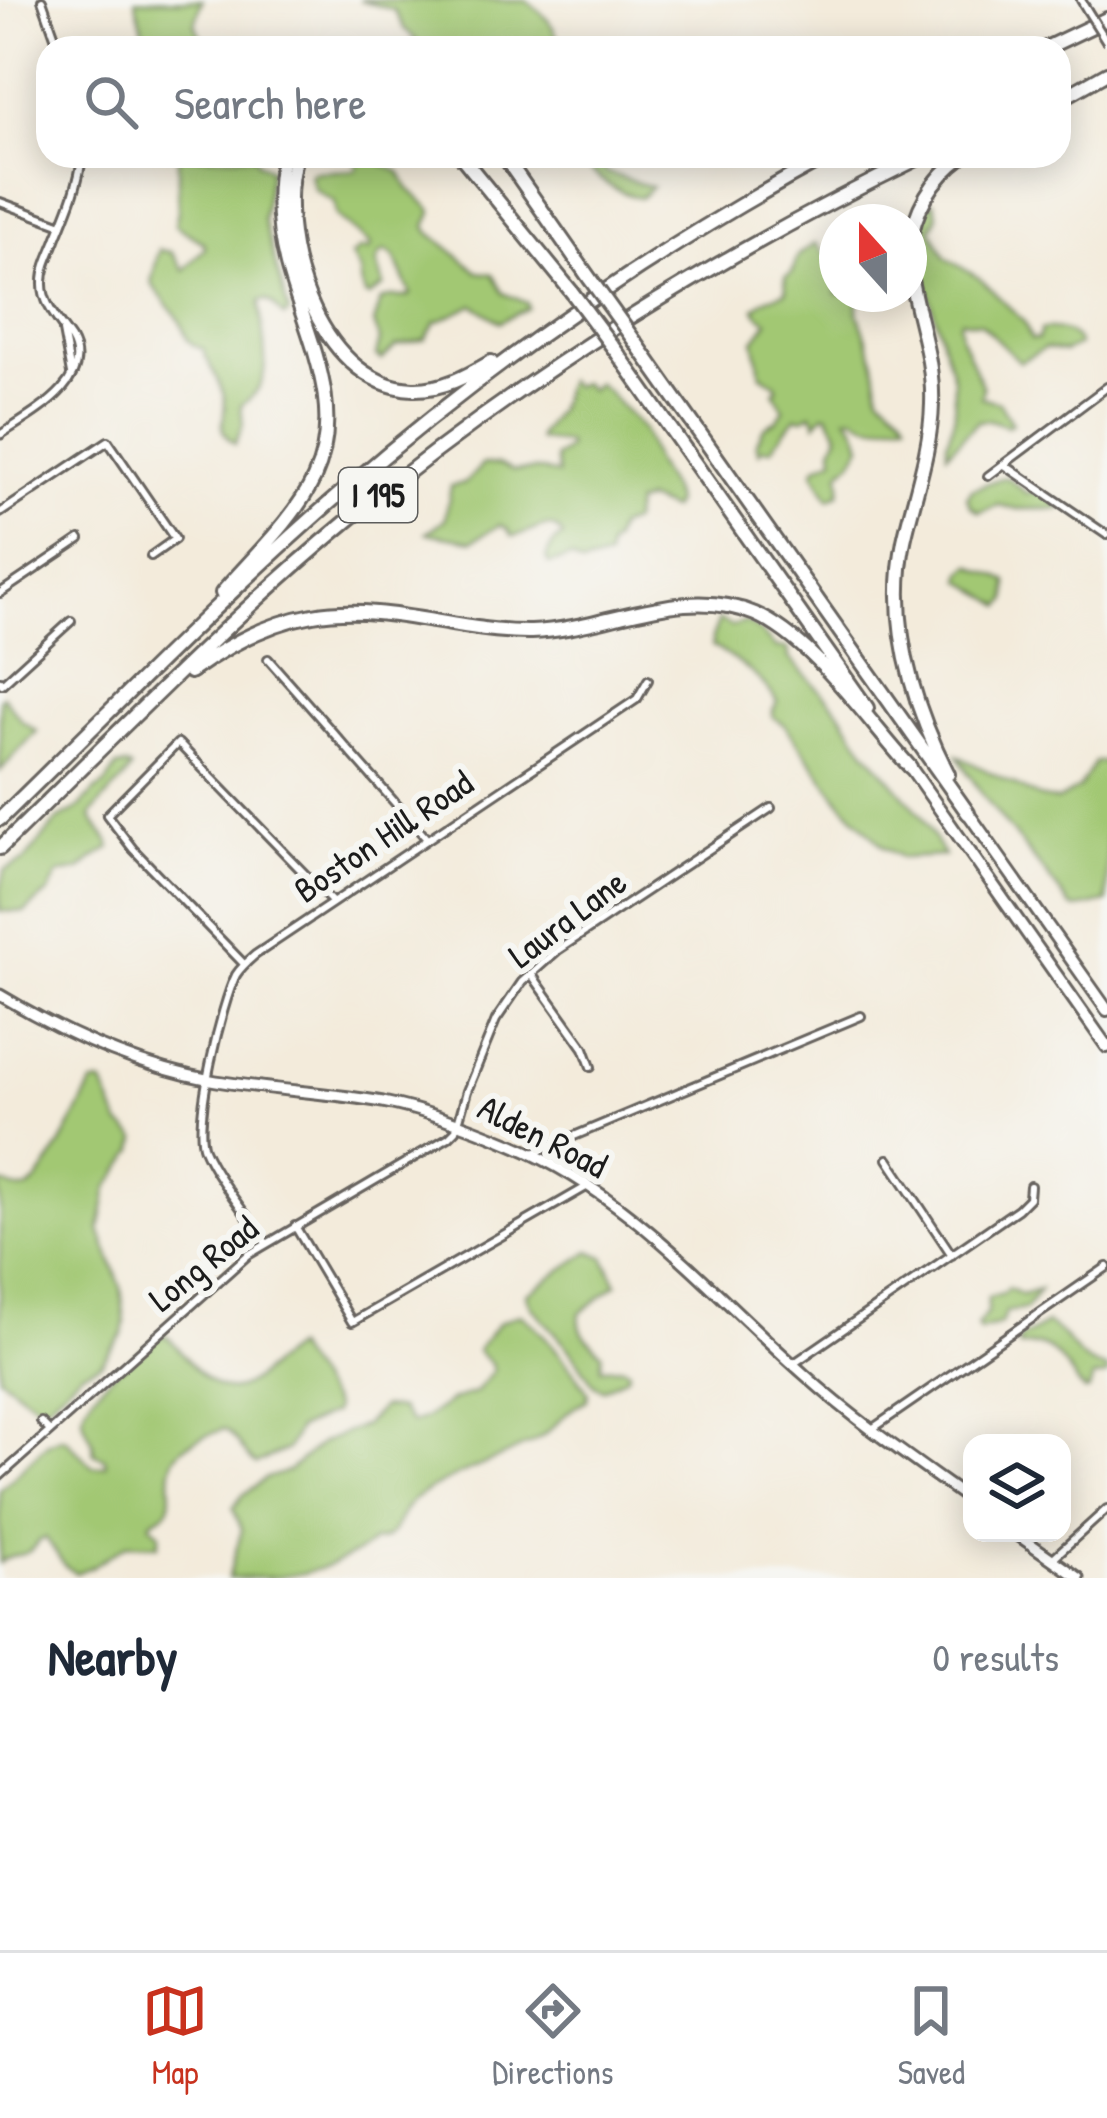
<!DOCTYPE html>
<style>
:root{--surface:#fff;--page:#f6f6f7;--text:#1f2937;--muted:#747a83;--line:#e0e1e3;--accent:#c8321e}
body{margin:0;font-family:"Patrick Hand",sans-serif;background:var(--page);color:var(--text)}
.controls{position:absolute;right:36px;bottom:36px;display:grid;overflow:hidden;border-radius:24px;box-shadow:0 6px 30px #0003}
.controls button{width:108px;height:108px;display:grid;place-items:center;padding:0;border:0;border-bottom:3px solid var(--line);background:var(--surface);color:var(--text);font:60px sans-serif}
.compass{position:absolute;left:819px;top:204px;width:108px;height:108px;border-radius:50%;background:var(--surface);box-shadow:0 6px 30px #0003;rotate:339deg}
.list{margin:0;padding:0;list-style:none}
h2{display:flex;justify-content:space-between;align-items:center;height:156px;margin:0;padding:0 48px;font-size:51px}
h2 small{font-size:39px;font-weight:400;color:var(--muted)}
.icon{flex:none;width:66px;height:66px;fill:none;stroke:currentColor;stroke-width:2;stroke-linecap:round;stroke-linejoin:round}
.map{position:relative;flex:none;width:1107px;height:1578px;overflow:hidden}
.search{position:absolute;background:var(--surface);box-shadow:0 6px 30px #0003;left:36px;right:36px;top:36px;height:132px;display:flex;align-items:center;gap:30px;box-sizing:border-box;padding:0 42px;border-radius:36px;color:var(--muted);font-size:45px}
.sheet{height:372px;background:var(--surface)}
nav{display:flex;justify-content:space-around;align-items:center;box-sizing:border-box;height:168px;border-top:3px solid var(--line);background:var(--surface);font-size:33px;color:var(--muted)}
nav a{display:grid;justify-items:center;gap:6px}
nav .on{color:var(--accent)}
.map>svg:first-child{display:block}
.green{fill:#a2c873;stroke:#5f7248;stroke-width:3}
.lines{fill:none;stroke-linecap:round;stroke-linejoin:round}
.minor-casing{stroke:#67645f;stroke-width:12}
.secondary-casing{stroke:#67645f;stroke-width:15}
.trunk-casing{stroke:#67645f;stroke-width:16}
.motorway-casing{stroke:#67645f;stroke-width:18}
.minor{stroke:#fff;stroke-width:6}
.secondary{stroke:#fff;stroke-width:9}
.trunk{stroke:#fff;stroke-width:10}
.motorway{stroke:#fff;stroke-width:12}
.minor-bridge-casing{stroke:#67645f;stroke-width:12;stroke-linecap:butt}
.motorway-bridge-casing{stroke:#67645f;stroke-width:18;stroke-linecap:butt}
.minor-bridge{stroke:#fff;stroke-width:6}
.motorway-bridge{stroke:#fff;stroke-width:12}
.labels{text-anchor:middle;stroke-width:12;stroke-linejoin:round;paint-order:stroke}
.shield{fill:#f6f6f2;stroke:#5d5d5c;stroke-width:3}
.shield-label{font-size:33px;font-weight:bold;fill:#1c1c1c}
.street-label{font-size:36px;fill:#1c1c1c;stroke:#f6f6f2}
</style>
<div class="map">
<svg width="1107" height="1578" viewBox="0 0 1107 1578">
<rect width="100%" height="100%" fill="#f6f6f2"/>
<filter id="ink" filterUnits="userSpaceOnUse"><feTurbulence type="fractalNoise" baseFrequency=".00833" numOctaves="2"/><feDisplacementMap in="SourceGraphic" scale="24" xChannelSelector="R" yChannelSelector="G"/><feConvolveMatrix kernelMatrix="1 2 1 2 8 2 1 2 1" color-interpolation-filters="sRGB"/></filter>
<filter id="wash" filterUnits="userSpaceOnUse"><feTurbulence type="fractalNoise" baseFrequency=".004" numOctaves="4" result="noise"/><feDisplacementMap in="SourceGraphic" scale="48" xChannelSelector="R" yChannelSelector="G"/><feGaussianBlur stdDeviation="2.7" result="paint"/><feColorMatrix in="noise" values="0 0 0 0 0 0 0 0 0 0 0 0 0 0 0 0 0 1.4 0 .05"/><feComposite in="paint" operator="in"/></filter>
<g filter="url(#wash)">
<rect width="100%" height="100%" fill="#f3ebdb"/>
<!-- green -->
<path class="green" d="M135,0H202L195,24L200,34V48H148Z
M359,0H526C542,12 558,27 559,48H402L416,40L404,28L394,10Z
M178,156H254L258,163L270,169L263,219L289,313L284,317C276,310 272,297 260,301C260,338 280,383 241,405L243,425L235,444C213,429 228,418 224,397C221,384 208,364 203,349C182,342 187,333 178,318C171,307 159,296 151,283L159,250L171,252L184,270L205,248L204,243L175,225L178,210Z
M350,156H373L384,165L400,172L408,188L431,209L432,213L426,226L429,232L478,272L493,274L503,293L527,303L528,308L500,322L474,305L435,323L425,339L396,346L382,360L376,356L380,340L374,324L381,300L390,297H407L411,294L394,257L386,251L380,254L377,263L384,286L369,297L365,295L360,278L361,273L351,256L360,249L369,250L371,245L336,216L334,202L314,189L310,175L312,172L356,170L358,165Z
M582,156H602L604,169L608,173L652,187L640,198C615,191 595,181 582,156Z
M934,202L938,216L931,229L946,258L979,278L1002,300L1024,322L1031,339H1038L1041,330C1053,326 1075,332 1079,345L1064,352L1045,348L1020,362L980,323L961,320L959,323L961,337L983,388L981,397L999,402L1012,423L1008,426L990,420L978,421L947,453V442L955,414L953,378L922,270L917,237L921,210Z
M815,243L837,266V294H858V313L875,362L880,394L904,414L907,420C884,422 876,432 854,416H847L857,429L862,445L852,461L840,472L841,485L839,494L829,499L814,471L817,466L834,458L833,448L839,434L828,414H824L816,423L812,413L804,418L796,417L771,449L762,448L759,452L756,444L764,427L777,420L784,409L774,392L777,389L776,384L761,374L754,340L768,321L760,316L755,308L765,299L786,292L785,277L792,273L798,256Z
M566,381L573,386L582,383L590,390L597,383L607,391L643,430L655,463L671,490L675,503L671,510L647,500L635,504L632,522L618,527L613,542L608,547L607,558L582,565L571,558L549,564L546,559C549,547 554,543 563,536C547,513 532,537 512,536L507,528L500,525L472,541L427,533L445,519L451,486L465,483L483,464L500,465L513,471L539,470L558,474L555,458L568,448L567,443L539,440V435L557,410Z
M1001,478H1008L1026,493L1042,492L1061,507L1059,509H1017L999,505L979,512L971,506L967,497L972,489Z
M972,565C983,574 998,573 1008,582V600L1003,606L962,580L964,572Z
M719,620L732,626L746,622L758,630L776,648L788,649L789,658L838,709L865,749L921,815L944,856L902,858L884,847L841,802L785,725L773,717V711L777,702C763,677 735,660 712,646V638Z
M3,696L22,721L37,731L0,771V698Z
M958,756L1039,797L1057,801L1079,788L1095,762H1107V902L1075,909L1070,906C1035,856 987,809 958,756Z
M127,766L131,769C121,787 102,798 91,816C95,828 109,837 111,848L93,859L80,870L58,874L49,892L25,912L0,911V893L5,870L24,861L58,820L79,808L95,791L105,785L117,767Z
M99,1083L103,1084L120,1124L137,1139L135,1150L108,1188L100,1230L121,1287L125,1323L123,1334L101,1363L81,1372L51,1401L44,1406L37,1405L0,1377V1182C8,1186 18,1191 27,1189C43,1185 82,1104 92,1085Z
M590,1251L604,1257L617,1284L580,1313C577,1333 589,1340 602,1353L601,1368L624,1367L629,1370L627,1376L603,1389L594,1385L569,1348L531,1306L526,1294Z
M1008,1288L1022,1295L1039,1290L1026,1309L1006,1312L1001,1324L980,1331L977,1326L987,1313L988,1298L1003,1294Z
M520,1314C542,1328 573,1370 588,1392L587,1400C565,1409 555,1430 535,1441C496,1462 453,1473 416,1498C396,1511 399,1542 373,1541C366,1549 359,1551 349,1557C307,1578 275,1578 228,1578L242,1530L233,1508L243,1495L266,1478L289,1471L321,1443L364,1425L382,1407L400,1409L411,1423L426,1418L452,1400L475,1393L493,1371L491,1364L477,1351C480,1345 484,1342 487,1337C502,1319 496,1323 520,1314Z
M1047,1324C1074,1338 1070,1361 1107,1369V1376L1093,1378L1089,1390L1084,1391C1072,1378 1060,1351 1041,1346C1034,1345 1027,1347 1020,1347L1018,1344L1020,1339Z
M164,1335C177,1343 181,1353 190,1363C236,1417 251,1376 293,1348L330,1400L334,1408L333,1413L298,1429L287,1449L256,1464C242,1455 241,1440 224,1429C209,1435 190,1439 179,1452C162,1471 177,1497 167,1510C163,1515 156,1518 151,1521V1525L160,1533L158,1545L128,1544L91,1567L76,1573L64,1565L46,1538C35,1541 36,1547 28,1552C17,1557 9,1554 0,1563V1490L48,1443L61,1438L66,1439L93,1467L106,1465L105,1458L93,1453C96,1438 84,1431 83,1417C81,1394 139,1353 156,1338Z"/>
</g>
<g filter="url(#ink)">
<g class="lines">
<defs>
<path id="minor" d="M42,0L59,48
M1081,0L1087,10
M0,202L62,225
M63,331L71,374
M0,435C28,416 96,382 71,339C60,322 42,305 43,282C43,266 52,251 57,237C68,210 79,185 82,156
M1006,466L1107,535
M988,476L1107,387
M0,513L108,441L175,539L151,556
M0,593L80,539
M268,659L427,839
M0,681L2,684L71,621
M244,964L133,849L107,815L178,743L332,902
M532,975L584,1048L591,1067
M531,1154L861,1016
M888,1159L952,1255
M295,1226L352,1322L588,1186
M266,1243C249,1218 215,1176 204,1149C193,1122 222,1003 236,975C241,967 248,961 255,955L637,699L648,680
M793,1364L1018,1209L1029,1198L1030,1186
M41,1422L50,1431
M872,1429L1107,1267
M0,1476L248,1255L449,1137L456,1130L467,1091L496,1020L522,982L558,950L771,808
M1052,1559L1107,1509"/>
<path id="secondary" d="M0,995C65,1034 136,1066 211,1080C268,1090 326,1092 383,1102C428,1111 471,1127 513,1145C631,1195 711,1292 805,1375C857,1422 915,1461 972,1502
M1015,1533L1079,1578"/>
<path id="trunk" d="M910,767L1107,1047
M968,813L1107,1010"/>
<path id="motorway" d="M1046,48L1107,19
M1059,100L1107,73
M296,156C273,233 316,384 413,389C442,390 467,376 491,362
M461,156L571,291
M504,156L590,279
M909,249C914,210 931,179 963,156
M909,267C915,314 934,356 932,404C931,451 914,495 904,541C888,621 912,703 948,774
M636,343L968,813
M618,354L867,708
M222,593C251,559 295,519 314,478C347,406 306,336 287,265C278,230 275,192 283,156
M190,672C227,645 267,623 313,615C386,602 458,633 531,632C605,630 682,583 755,614C813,639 867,720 910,767
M0,819C113,709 223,595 342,492C494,360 652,251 828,156
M0,848C113,738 224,623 346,522C523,376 716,256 923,156"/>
</defs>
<!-- minor casing -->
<use href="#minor" class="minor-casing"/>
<!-- secondary casing -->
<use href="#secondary" class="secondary-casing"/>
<!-- trunk casing -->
<use href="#trunk" class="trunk-casing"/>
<!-- motorway casing -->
<use href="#motorway" class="motorway-casing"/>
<!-- minor -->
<use href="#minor" class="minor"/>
<!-- secondary -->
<use href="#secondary" class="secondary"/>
<!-- trunk -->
<use href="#trunk" class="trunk"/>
<!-- motorway -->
<use href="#motorway" class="motorway"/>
<defs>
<path id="minor-bridge" d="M1087,10L1107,42"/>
<path id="motorway-bridge" d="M590,279L636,343
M571,291L618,354"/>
</defs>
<!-- minor-bridge casing -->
<use href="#minor-bridge" class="minor-bridge-casing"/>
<!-- motorway-bridge casing -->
<use href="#motorway-bridge" class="motorway-bridge-casing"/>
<!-- minor-bridge -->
<use href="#minor-bridge" class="minor-bridge"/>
<!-- motorway-bridge -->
<use href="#motorway-bridge" class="motorway-bridge"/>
</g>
</g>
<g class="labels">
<!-- shield labels -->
<rect class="shield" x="339" y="468" width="78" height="54" rx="9"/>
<g class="shield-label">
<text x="378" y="507">I 195</text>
</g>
<!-- street labels -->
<g class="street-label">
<text transform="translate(383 836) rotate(-34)" y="13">Boston Hill Road</text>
<text transform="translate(567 918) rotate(-37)" y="13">Laura Lane</text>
<text transform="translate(543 1136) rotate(27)" y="13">Alden Road</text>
<text transform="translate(203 1263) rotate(-39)" y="13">Long Road</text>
</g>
</g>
</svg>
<div class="controls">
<button><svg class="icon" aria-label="layers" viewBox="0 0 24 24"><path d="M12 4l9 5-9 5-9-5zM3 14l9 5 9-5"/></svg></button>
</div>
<svg class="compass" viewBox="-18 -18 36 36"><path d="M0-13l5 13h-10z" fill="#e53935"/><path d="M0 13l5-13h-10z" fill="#747a83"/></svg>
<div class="search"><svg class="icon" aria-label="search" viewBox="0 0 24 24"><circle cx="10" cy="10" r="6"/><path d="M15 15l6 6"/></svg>Search here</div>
</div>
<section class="sheet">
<h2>Nearby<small>0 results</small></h2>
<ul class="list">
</ul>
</section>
<nav>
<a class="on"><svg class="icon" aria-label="map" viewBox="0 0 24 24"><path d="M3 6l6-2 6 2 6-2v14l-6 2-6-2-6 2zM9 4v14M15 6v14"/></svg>Map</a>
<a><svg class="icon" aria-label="directions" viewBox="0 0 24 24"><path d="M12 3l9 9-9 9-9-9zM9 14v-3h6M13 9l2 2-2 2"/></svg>Directions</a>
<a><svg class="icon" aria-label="saved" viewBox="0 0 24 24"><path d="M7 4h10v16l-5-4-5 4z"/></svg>Saved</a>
</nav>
